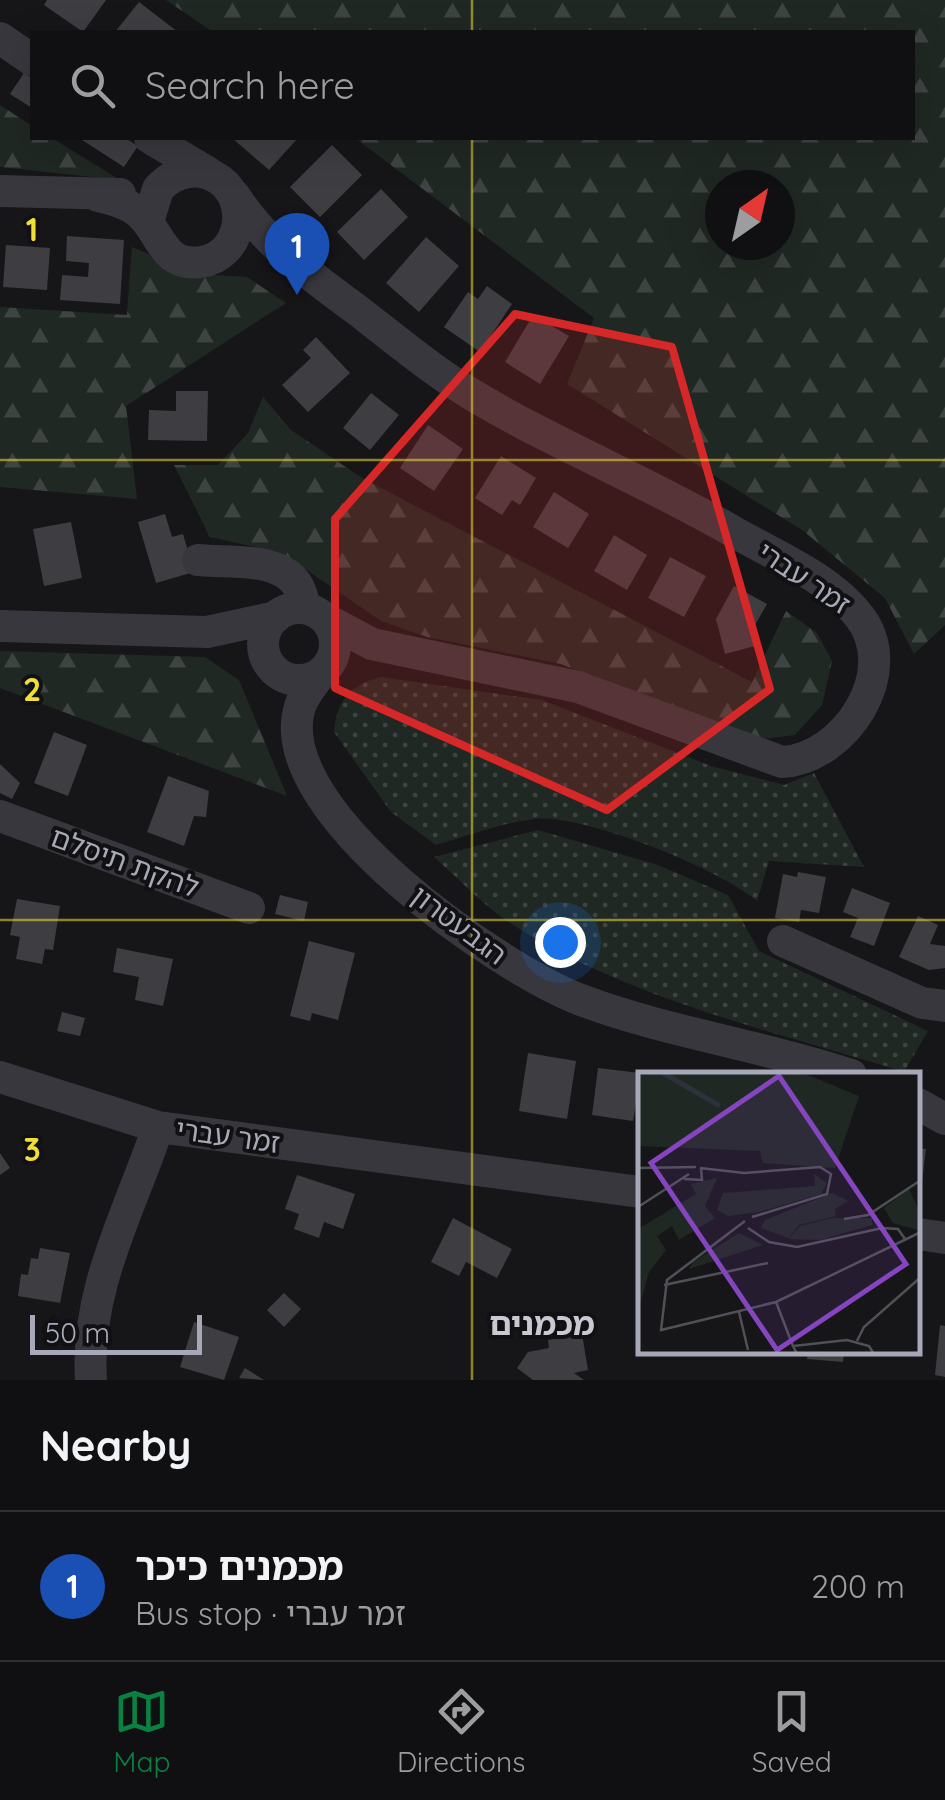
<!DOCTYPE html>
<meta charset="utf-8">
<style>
:root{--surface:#101012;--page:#19191b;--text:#f1f3f6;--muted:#9c9d9f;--line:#303032;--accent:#0b8043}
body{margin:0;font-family:Quicksand,"Noto Sans Hebrew",sans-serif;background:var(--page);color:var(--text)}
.compass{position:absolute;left:705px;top:170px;width:90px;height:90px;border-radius:50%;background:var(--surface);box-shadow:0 10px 40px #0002;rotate:34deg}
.scale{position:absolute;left:30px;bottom:25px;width:172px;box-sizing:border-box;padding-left:10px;border:5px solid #a8a9b8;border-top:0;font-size:28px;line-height:35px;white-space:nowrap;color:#a8a9b8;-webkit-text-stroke:8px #111113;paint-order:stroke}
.you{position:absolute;left:560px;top:942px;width:35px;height:35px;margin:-25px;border:8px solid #fff;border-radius:50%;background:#1a73e8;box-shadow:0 0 0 15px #1a73e833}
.badge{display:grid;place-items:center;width:65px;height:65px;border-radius:50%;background:var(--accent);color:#fff;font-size:32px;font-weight:700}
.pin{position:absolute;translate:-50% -82px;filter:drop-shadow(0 2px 5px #0008)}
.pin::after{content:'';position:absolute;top:52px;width:35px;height:30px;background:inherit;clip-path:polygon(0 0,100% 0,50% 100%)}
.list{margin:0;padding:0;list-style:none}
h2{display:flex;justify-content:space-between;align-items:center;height:130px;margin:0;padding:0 40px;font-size:42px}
h2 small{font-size:32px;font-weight:400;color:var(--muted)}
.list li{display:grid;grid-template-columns:65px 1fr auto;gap:30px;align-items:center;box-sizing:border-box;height:150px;padding:0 40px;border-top:2px solid var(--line)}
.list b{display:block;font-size:38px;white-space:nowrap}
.list p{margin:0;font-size:32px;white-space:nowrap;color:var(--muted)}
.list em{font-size:32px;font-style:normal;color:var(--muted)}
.icon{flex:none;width:55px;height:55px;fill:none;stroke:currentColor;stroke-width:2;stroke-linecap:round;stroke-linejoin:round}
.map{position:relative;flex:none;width:945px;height:1380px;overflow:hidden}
.search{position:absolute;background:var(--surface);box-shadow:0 10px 40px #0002;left:30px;right:30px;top:30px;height:110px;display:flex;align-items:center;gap:25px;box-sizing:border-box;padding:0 35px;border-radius:0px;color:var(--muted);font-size:38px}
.sheet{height:280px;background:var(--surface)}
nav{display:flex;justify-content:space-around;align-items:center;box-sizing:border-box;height:140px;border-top:2px solid var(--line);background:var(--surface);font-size:28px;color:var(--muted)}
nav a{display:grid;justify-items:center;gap:5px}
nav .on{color:var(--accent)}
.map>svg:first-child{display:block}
.grass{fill:url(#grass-dots)}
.forest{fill:url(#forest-firs);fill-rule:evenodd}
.building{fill:#3e3d42}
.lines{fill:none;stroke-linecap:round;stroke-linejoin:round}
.minor{stroke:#37373d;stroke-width:32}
.marked{fill:#d62828;fill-opacity:0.2;stroke:#d62828;stroke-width:8;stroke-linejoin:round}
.grid{fill:none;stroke:#f0df36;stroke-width:2.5;stroke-opacity:0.55}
.labels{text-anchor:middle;stroke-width:8;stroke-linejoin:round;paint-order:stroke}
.street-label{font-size:28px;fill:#a8a9b8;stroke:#111113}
.quarter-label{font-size:32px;font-weight:bold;fill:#c9c9d4;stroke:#111113}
.inset-river{fill:none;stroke:#2c313c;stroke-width:5}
.inset-road{fill:none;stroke:#505158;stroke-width:2.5}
.view{fill:#8445be;fill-opacity:0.15;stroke:#8445be;stroke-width:5}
.inset-edge{fill:none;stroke:#a8a9b8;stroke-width:5}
.grid-label{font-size:32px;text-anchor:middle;font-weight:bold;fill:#f0df36;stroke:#111113;stroke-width:8;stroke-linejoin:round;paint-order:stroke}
</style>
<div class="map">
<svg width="945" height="1380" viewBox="0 0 945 1380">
<defs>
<pattern id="grass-dots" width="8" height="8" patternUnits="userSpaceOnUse" patternTransform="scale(2.5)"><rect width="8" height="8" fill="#202823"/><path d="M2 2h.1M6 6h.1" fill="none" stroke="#3e4441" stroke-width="1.8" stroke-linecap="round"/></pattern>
<pattern id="forest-firs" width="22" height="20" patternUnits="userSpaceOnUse" patternTransform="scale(2.5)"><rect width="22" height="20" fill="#202823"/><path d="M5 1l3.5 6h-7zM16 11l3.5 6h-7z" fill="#3e4441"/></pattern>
</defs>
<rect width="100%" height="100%" fill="#161618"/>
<!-- grass -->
<path class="grass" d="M381,677L542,700L711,766L784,785L814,773L864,867L769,861L757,901C720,869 582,813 534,819C501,823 468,836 436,845L391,812L334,732C337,700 350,685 381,677Z
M538,830L658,865L728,895L759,951L928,1031L904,1072C773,1031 617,996 503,918C479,901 457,877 434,857Z"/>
<!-- forest -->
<path class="forest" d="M166,0H945V625L914,654L885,598L802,530L567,384L594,318L355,138H912V32H213ZM720,185H780V245H720Z
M0,105L32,126V138H52L120,180L0,167Z
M132,247L197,274L247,277L286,303L126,406L137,499L0,487V307L127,315Z
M263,397L291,430L362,478L752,682L786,611L817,633L832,661L822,705L795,735L754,740L561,664L427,637L381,621L282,553L210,537L174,465H218L248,433Z
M0,651L205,657L239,680L287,796L0,688Z"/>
<!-- building -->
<path class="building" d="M47,0H106L83,32L44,5Z
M139,2L178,32H115Z
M24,73L32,78V108L10,94Z
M79,138H125L138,146L124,167Z
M232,138H298L269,170Z
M332,145L362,175L320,217L290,187Z
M381,189L408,217L364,260L337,232Z
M67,236L124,240L120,304L60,300L62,275L88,277L89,263L66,261Z
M426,237L459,266L419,312L386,283Z
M6,245L50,248L47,290L3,287Z
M487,286L512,304L480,352L444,327L468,292L478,299Z
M533,315L569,336L540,384L505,362Z
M316,337L350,373L308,412L282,385L311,358L303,350Z
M176,391H208L207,441L148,440L149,410L176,411Z
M371,393L399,415L370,450L343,428Z
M428,425L463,449L434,491L400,468Z
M501,456L536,478L520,505L512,500L502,515L475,498Z
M554,492L589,514L568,548L533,527Z
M165,514L172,537L183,534L194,572L156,583L138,522Z
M71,522L82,578L44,586L33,529Z
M614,535L647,555L627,590L594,571Z
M670,557L706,576L684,617L648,598Z
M734,586L767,604L751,632L755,646L725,654L716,619Z
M54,732L87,745L68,796L34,783Z
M0,764L20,783L12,799L0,793Z
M168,776L209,791L206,817L194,816L184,846L147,832Z
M798,872L826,877L819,913L801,910L799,922L775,918L783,874L797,877Z
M852,888L890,903L874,946L850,937L858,918L843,912Z
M280,895L308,902L304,921L275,914Z
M17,899L60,906L53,950L45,949L42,964L16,959L20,937L10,935Z
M918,916L938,925L930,944L945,946V968L929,970L899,957Z
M309,941L355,953L338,1020L312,1013L310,1021L290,1016Z
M117,948L173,959L163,1006L135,1000L139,977L113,972Z
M62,1012L85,1018L80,1036L57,1031Z
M528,1053L576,1061L567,1119L519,1111Z
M598,1068L640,1073V1105L636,1104L633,1121L592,1115Z
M918,1148L926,1149L921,1190L918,1189Z
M0,1153L10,1168L0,1175Z
M297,1175L355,1194L343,1229L324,1222L319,1238L294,1229L299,1214L285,1209Z
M453,1218L512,1249L497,1278L466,1262L459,1276L431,1262Z
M40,1248L70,1253L60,1303L18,1296L21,1274L28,1275L31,1258L38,1259Z
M284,1293L301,1309L284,1327L267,1310Z
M194,1322L239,1337L224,1380L180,1367Z
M940,1325L945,1326V1377L935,1375Z
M582,1334L588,1370L574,1373L584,1380H533L517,1368L528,1352L549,1348L548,1340Z
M808,1352H844L843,1362L807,1359Z
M245,1368L264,1380L239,1378Z"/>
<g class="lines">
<!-- minor -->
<path class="minor" d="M0,38L32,60
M150,138L209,173
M0,191L120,194
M234,195C267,246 313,277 361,313C397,341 432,370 471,394C556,445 648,482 734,532C774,555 830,578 859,616C903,672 844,759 782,762L578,687L372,644L325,619
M98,196C115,200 134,205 145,219C162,239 166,267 201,262C241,256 251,203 220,180C199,165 174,171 158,189L148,222
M198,560C241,564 300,554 304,608
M263 644a36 36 0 1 1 72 0a36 36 0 1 1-72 0Z
M0,626L207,632L276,617
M322,672C314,683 302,696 299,710C272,813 500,969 581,1000C669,1033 762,1045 851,1075
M0,816L249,908
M783,941L922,1003L945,1006
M0,1077L158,1127L640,1192
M918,1104L945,1119
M918,1234L945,1238
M91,1380C85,1289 130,1211 158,1127"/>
</g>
<!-- marked area -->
<path class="marked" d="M515,314L672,347L770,689L607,810L335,688V519Z"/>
<!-- grid -->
<path class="grid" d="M472,0V32M472,138V1380M0,460H945M0,920H945"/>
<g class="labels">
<!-- street labels -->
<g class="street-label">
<text transform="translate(804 578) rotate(34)" y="10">זמר עברי</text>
<text transform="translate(125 862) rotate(20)" y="10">להקת תיסלם</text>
<text transform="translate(459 925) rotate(37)" y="10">הגבעטרון</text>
<text transform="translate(228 1136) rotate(8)" y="10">זמר עברי</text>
</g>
<!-- quarter labels -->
<g class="quarter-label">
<text x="542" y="1335">מכמנים</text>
</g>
</g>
<!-- overview -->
<g transform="translate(638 1072)">
<rect width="282" height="282" fill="#161618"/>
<path d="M271,117L282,141L280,158L255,151L246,136ZM194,121L210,129L197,137L198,144L161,153L150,166L123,156L127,148ZM194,146H234V153L182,168L150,167L162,154Z" fill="#202823"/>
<path d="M0,1H165L221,24L197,96L125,91L122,79L0,74ZM176,102L189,111L183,122L121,140L90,144L79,138L85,121L177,114ZM79,106L67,134L77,146L41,168L34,154L19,164L28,178L11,200L0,240V157L58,122L53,112ZM101,161L125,173L51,197L55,190Z" fill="#202823"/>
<path class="inset-river" d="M25,1L82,34"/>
<path class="inset-road" d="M0,96L58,95M62,96L106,101L182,95L193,102L189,122L114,145M46,107L64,108L63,96M0,135L51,102M206,147L230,143L283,108M107,149L29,208L23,258L138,230L283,160M110,156L131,170L159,175L244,156L260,157L267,167M26,213L130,191M138,230L155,274M101,240L110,278M219,269L226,255L283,205M159,282L155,274L209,268L231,274L236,282"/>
<path class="view" d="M141,4L268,192L139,278L13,91Z"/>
<rect width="282" height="282" class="inset-edge"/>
</g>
<g class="grid-label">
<text x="32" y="241">1</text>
<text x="32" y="701">2</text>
<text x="32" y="1161">3</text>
</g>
</svg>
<svg class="compass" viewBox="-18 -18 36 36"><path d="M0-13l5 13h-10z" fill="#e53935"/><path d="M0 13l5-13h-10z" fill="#9c9d9f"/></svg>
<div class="scale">50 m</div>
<div class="you"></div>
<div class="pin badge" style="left:297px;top:295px;background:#1a4fb4">1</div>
<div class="search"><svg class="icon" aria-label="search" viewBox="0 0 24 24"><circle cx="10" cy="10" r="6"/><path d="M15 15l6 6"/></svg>Search here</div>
</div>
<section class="sheet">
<h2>Nearby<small></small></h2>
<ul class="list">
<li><span class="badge" style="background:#1a4fb4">1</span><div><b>מכמנים כיכר</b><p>Bus stop · זמר עברי</p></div><em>200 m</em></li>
</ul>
</section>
<nav>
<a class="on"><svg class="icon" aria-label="map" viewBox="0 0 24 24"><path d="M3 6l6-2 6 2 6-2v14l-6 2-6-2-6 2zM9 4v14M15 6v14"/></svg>Map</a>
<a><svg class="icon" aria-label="directions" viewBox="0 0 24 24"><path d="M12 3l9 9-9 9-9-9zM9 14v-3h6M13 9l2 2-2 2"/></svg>Directions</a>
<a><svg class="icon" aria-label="saved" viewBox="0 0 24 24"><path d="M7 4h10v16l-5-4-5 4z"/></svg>Saved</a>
</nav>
